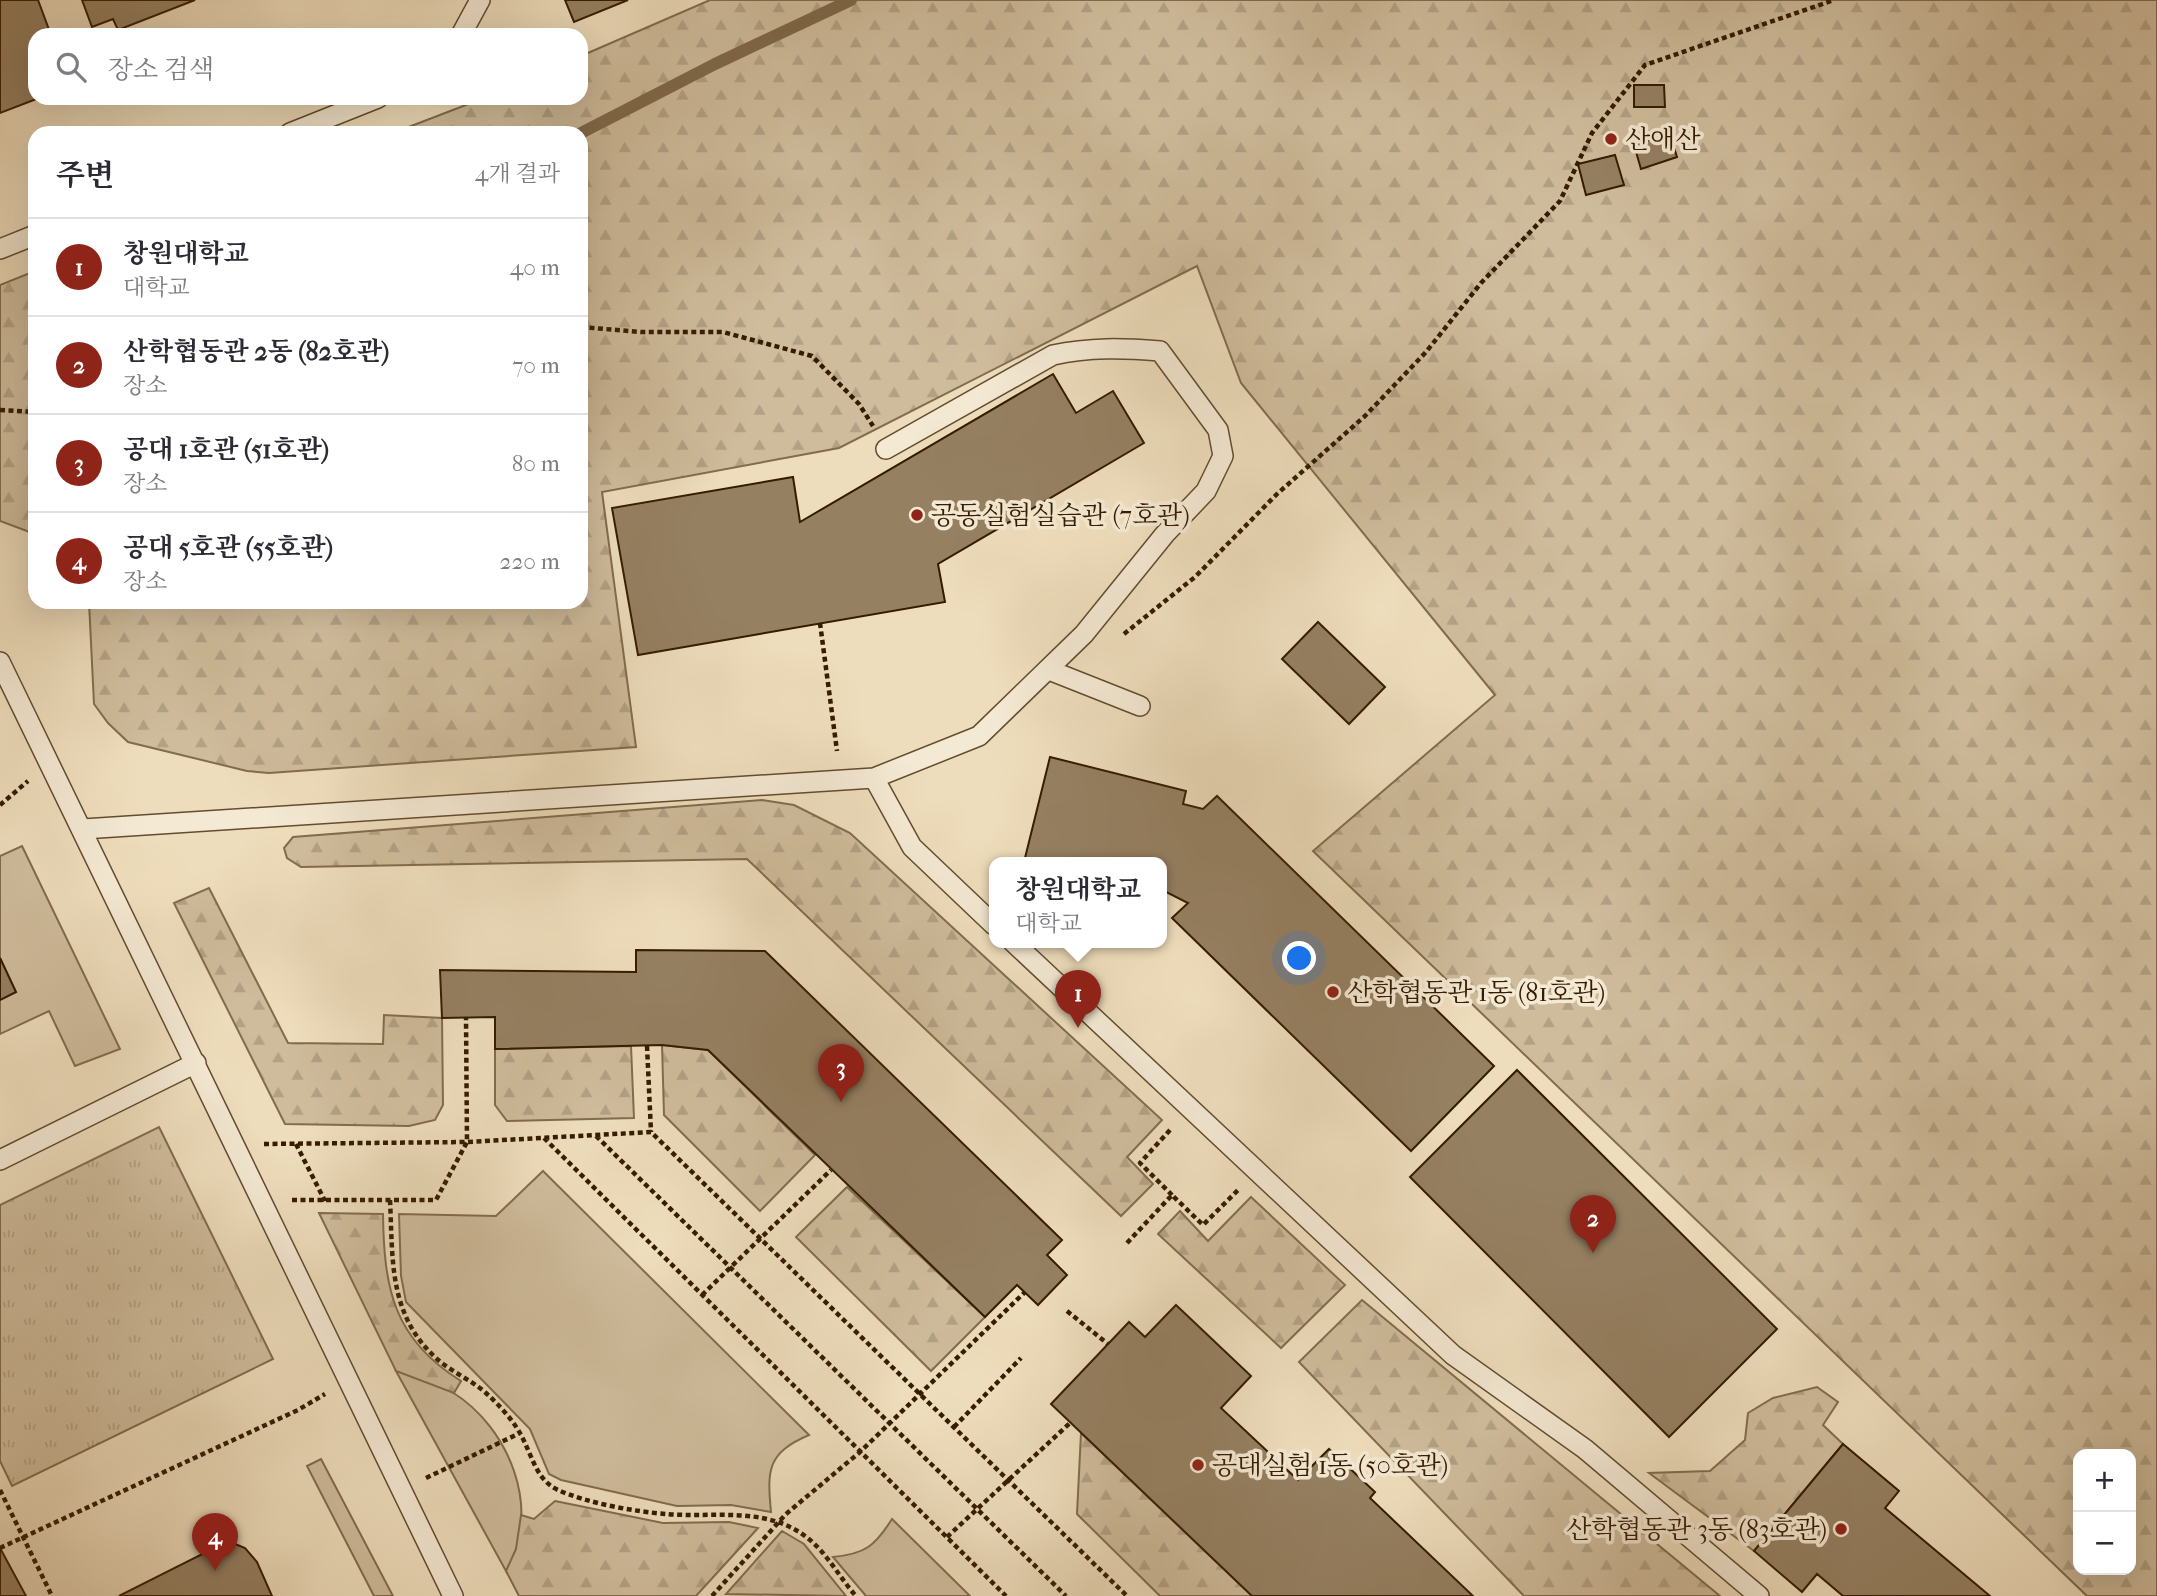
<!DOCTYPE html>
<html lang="ko">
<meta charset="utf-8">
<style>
:root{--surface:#fff;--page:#f7f7f7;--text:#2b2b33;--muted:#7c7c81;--line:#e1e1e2;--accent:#8f2418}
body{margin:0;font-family:"IM FELL French Canon","Noto Serif KR",serif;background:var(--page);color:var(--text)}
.controls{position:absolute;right:21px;bottom:21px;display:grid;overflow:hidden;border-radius:14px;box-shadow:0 7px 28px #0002}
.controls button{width:63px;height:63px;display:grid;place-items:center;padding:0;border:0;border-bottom:2px solid var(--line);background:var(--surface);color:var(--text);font:35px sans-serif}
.you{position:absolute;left:1300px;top:959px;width:24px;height:24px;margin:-18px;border:5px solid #fff;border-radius:50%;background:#1a73e8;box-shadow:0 0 0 10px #1a73e833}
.badge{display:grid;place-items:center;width:46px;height:46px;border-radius:50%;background:var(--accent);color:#fff;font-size:23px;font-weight:700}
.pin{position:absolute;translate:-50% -58px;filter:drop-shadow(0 2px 4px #0008)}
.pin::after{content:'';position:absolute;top:37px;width:24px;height:21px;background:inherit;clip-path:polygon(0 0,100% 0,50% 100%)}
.popup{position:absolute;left:989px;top:857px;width:178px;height:91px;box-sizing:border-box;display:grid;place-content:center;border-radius:14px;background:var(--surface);filter:drop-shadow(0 2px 5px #0005);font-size:23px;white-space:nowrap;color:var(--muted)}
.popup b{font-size:26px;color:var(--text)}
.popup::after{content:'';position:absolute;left:50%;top:100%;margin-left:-14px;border:14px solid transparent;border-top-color:var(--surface)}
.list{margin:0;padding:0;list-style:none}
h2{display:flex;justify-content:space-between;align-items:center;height:91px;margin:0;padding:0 28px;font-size:30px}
h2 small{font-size:23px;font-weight:400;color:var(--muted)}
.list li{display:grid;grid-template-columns:46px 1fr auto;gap:21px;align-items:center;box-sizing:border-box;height:98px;padding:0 28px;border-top:2px solid var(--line)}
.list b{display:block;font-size:26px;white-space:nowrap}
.list p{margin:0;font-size:23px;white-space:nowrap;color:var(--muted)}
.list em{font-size:23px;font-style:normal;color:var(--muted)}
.icon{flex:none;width:38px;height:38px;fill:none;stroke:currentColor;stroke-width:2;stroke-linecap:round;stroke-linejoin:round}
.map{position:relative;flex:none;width:2157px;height:1596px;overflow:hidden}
.search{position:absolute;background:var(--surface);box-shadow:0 7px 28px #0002;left:28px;top:28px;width:560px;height:77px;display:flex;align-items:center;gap:18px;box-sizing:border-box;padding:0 24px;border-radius:21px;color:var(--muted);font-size:26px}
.panel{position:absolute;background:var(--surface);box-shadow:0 7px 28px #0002;left:28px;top:126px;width:560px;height:483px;border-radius:21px}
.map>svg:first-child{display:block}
.green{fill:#cfbc9c;stroke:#826c4e;stroke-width:2}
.forest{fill:url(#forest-firs);stroke:#826c4e;stroke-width:2;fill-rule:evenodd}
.park{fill:url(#park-tufts);stroke:#826c4e;stroke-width:2}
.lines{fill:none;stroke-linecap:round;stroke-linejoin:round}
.stream{stroke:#7e684a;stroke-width:12}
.building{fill:#958062;stroke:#351b00;stroke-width:2}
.lane-casing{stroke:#634c2f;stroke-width:22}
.path{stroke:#351b00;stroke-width:4.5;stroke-dasharray:5 3.5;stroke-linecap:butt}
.lane{stroke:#f4e9d3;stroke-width:19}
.poi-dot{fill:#8f2418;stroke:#f4e9d3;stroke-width:2.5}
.labels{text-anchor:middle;stroke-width:7;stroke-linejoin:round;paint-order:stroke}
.poi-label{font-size:26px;fill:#351b00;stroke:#f4e9d3;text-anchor:start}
</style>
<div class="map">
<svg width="2157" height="1596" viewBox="0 0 2157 1596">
<defs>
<pattern id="forest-firs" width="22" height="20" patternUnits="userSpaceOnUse" patternTransform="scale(1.75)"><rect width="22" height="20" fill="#cfbc9c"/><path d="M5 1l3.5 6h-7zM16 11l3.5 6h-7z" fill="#b2a185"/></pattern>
<pattern id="park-tufts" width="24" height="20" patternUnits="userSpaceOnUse" patternTransform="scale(1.75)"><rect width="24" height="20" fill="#cfbc9c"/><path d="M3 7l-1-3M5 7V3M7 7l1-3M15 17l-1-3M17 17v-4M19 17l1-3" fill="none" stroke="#b2a185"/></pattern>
</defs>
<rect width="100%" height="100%" fill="#eeddbc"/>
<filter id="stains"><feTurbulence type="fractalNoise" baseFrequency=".00286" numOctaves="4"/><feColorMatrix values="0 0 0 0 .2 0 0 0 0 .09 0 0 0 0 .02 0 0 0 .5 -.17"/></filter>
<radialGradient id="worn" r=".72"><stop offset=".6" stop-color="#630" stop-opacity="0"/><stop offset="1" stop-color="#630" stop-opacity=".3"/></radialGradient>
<!-- green -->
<path class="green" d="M22,846L120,1049L75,1066L49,1011L0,1034V1000L16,992L0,958V856Z
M543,1171L809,1435C767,1453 767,1470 771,1512L731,1505L677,1506L561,1480L549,1474L530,1429L406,1302L401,1276L399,1214L496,1216Z
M396,1371C415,1376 435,1382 452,1392C509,1427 543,1510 506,1571Z
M321,1459L393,1596H374L307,1466Z
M892,1519L970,1596H866L833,1557C865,1554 875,1546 892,1519Z"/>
<!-- forest -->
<path class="forest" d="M710,0H2157V1596H2087L1313,851L1495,695L1241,383L1197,266L839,448L602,492L636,747L269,773L247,771L128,742L108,723L94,704L89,602H581V133H393L484,98H581V56ZM2078,1454H2131V1570H2078Z
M35,271V534L0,521V285Z
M762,800L794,805L850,833L1162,1120L1127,1157L1153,1184L1121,1216L747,859L301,867L287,858L284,848L293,837Z
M209,888L288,1043L383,1044L384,1015L442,1018L443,1105L435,1120L409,1126L285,1124L174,903Z
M662,1045L708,1050L815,1155L760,1211L664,1115Z
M631,1046L634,1118L507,1121L495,1105V1049Z
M847,1187L985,1317L931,1371L796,1237Z
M1251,1197L1345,1285L1281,1348L1158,1234L1180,1211L1208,1241Z
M319,1213L383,1214C384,1288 393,1339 461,1381L454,1393L396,1371Z
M1362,1300L1720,1596H1524L1299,1362Z
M1817,1387L1838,1402L1823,1425L1843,1444L1754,1551L1649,1473L1710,1471L1745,1440L1748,1413L1773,1398Z
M1081,1433L1252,1596H1160L1077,1514Z
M555,1501L663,1523L729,1522L758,1528L696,1596H519L506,1571L516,1549L521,1515L534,1519Z
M782,1531L804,1544L846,1596L726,1594Z"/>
<!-- park -->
<path class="park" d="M159,1127L273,1359L12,1486L0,1461V1205Z"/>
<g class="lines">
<!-- stream -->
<path class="stream" d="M581,133L715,64L851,0"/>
</g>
<!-- building -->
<path class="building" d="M0,0H38L51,35H35V98H39L0,113Z
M82,0H195L118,30L113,19L92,27Z
M565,0H628L574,22Z
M1634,85H1664L1665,107H1634Z
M1670,134L1677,157L1641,169L1634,145Z
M1615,155L1624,185L1586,195L1578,164Z
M1053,374L1076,413L1113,391L1144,443L938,564L945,602L638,655L612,508L793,477L800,522Z
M1318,622L1385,687L1349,724L1282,659Z
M1050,757L1186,791L1183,804L1203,809L1217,796L1494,1066L1411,1151L1172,918L1188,903L1162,890V862H1024Z
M636,950L765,951L1062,1240L1047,1255L1067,1275L1038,1305L1017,1285L985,1317L708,1050L662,1045L495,1049V1017L442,1018L440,970L636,972Z
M0,958L16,992L0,1000Z
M1517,1070L1777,1329L1669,1437L1410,1177Z
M1176,1305L1251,1376L1221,1408L1298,1480L1329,1449L1375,1492L1370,1498L1473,1596H1252L1051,1404L1129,1322L1145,1337Z
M1843,1444L1899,1491L1885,1508L1990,1596H1843L1817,1574L1802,1592L1754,1551Z
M228,1541L245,1548L257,1562L272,1596H119Z
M0,1548L26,1596H0Z"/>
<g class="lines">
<defs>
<path id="lane" d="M461,35L480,0
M290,133L378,98
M0,249L35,235
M0,662L453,1596
M1049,670L1140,706
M874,778L912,847L994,925
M83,829L874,778L979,736L1084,634L1165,534L1206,491L1223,456L1218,430L1160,351C1123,348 1090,347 1053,355L886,449
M1013,942L1453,1355L1585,1449L1759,1596
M0,1160L196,1063"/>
</defs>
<!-- lane casing -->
<use href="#lane" class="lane-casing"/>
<!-- path -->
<path class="path" d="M581,327L641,332H723L812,356L859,404L873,426
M0,410L35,412
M820,623L837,751
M1124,634L1195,577L1277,494L1365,416L1426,352L1481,283L1560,201L1592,133L1645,65L1834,0
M0,805L28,781
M647,1046L651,1132
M1170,1130L1140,1163L1172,1195
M596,1136L1066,1596
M544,1138L1006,1596
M264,1144L467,1142L651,1132L1127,1596
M296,1144L325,1201
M292,1200H436L467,1142L466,1017
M390,1200C393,1259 388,1314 436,1358C451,1372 472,1380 487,1394C500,1406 513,1420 521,1435C532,1455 536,1480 558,1490C587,1503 636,1512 667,1514C714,1518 764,1506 805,1536C826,1551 839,1577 856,1596
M1127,1243L1172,1195L1203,1225L1238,1190
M702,1295L831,1170
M1067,1311L1108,1344
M954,1427L1021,1358
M426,1478L520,1433
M0,1490L52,1596
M947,1537L1070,1423
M0,1548L298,1410L325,1394
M712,1596L786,1514L860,1452L1025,1292"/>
<!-- lane -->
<use href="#lane" class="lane"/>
</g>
<!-- markers -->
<g class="poi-dot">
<circle cx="1611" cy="139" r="7"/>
<circle cx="917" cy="515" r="7"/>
<circle cx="1333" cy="992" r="7"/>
<circle cx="1198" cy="1465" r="7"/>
<circle cx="1841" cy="1529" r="7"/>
</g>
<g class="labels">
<!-- poi labels -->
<g class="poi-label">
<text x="1625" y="148">산애산</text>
<text x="931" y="524">공동실험실습관 (7호관)</text>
<text x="1347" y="1001">산학협동관 1동 (81호관)</text>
<text x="1212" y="1474">공대실험 1동 (50호관)</text>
<text x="1827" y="1538" text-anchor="end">산학협동관 3동 (83호관)</text>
</g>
</g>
<rect width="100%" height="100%" filter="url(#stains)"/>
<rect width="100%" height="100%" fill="url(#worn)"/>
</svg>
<div class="controls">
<button>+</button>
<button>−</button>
</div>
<div class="you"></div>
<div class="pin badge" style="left:1078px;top:1028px">1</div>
<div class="popup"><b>창원대학교</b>대학교</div>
<div class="pin badge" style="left:1593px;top:1253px">2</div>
<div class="pin badge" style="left:841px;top:1102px">3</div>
<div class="pin badge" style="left:215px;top:1571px">4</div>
<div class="search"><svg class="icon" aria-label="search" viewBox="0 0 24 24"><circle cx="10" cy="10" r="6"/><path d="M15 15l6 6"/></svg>장소 검색</div>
<section class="panel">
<h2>주변<small>4개 결과</small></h2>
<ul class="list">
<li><span class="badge">1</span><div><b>창원대학교</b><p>대학교</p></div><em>40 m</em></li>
<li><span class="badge">2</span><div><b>산학협동관 2동 (82호관)</b><p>장소</p></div><em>70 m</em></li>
<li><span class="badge">3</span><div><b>공대 1호관 (51호관)</b><p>장소</p></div><em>80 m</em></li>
<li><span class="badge">4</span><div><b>공대 5호관 (55호관)</b><p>장소</p></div><em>220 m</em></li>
</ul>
</section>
</div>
